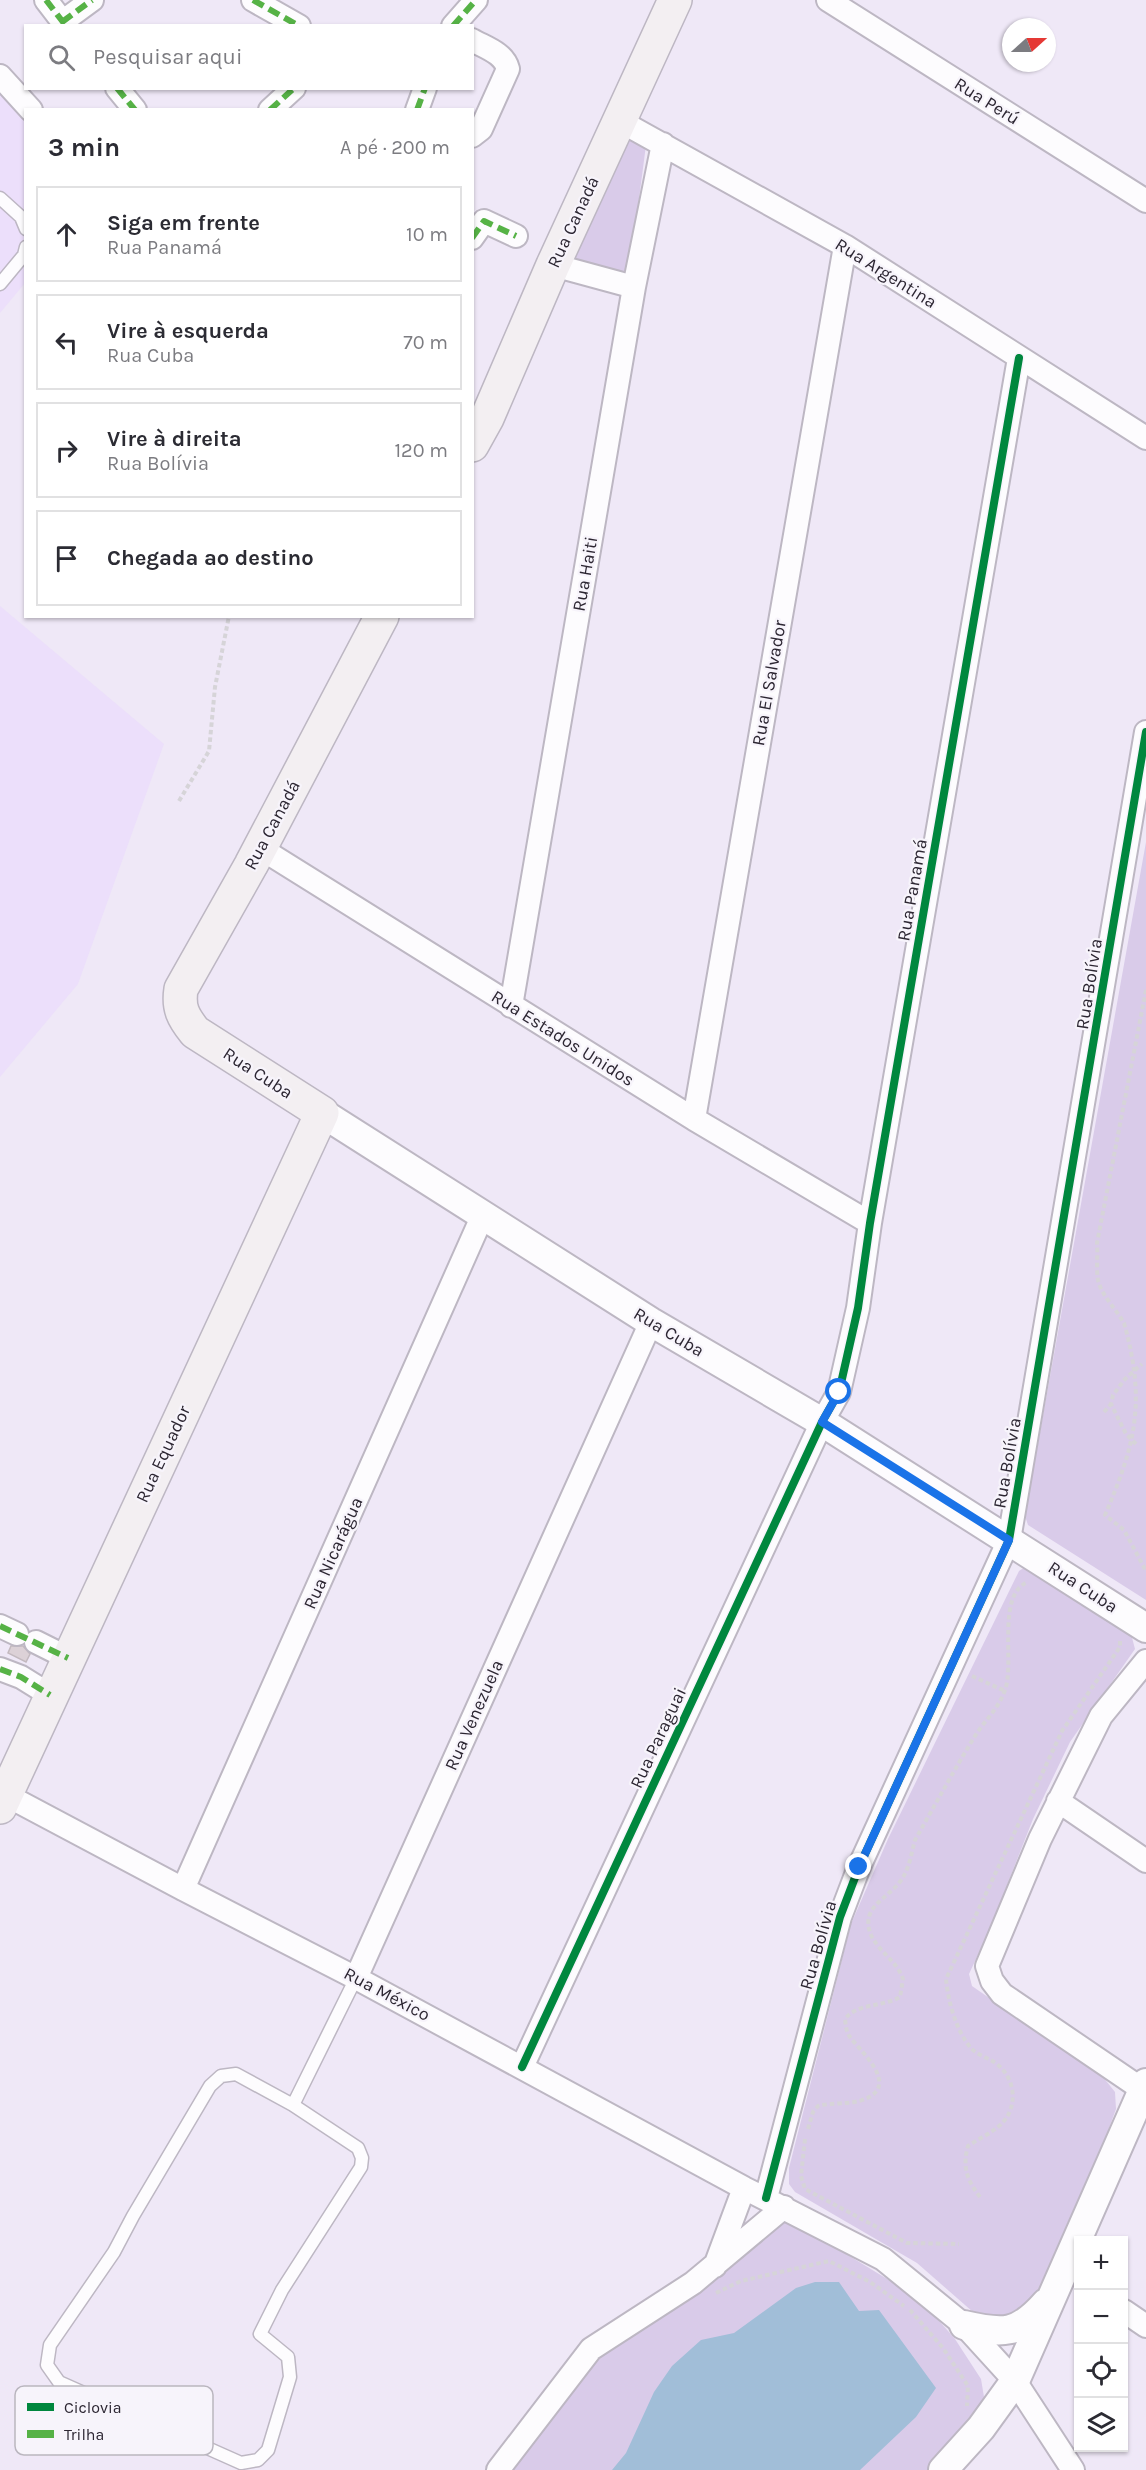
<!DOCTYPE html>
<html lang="pt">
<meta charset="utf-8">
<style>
:root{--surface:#fff;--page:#f7f7f7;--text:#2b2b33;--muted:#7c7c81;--line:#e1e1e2}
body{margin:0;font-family:Karla,sans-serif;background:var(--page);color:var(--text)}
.controls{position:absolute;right:18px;bottom:18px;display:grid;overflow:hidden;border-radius:0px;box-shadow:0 2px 4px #0004}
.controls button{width:54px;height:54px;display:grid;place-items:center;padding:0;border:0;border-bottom:2px solid var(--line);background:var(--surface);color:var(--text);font:30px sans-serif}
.compass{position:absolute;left:1002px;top:18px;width:54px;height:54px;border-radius:50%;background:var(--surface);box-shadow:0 2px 4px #0004;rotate:69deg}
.stop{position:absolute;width:18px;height:18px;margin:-14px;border:4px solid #1a73e8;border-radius:50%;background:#fff}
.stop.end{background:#1a73e8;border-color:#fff;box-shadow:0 2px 6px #0008}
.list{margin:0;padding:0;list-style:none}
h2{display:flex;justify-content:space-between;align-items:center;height:78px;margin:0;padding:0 24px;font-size:26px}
h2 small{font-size:20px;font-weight:400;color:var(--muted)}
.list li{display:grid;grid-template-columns:39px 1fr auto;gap:18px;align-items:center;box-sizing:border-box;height:96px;margin:0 12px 12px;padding:0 12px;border:2px solid var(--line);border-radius:0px}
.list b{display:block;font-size:22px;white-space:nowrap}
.list p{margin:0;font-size:20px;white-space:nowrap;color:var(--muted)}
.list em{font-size:20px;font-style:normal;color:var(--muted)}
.icon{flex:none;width:33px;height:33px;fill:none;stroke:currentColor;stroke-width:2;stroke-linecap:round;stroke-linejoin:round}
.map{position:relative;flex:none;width:1146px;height:2470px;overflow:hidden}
.search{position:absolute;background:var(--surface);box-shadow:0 2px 4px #0004;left:24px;top:24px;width:450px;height:66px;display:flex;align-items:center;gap:15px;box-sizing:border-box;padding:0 21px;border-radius:0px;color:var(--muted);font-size:22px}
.panel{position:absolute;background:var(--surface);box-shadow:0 2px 4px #0004;left:24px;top:108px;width:450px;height:510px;border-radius:0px}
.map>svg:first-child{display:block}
.built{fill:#ecdffb}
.green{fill:#d9cbe9}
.water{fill:#a1bed8}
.building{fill:#dcd1d7;stroke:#c3b9bf;stroke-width:1.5}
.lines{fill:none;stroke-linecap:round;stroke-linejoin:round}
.service-casing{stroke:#bdb7c3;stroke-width:15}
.minor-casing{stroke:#bdb7c3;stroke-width:26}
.tertiary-casing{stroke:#bdb7c3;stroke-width:32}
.secondary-casing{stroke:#bdb7c3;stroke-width:36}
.path{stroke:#d6d4d8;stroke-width:4;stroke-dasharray:4.5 3;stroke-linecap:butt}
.service{stroke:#fdfcfe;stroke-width:12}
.minor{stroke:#fdfcfe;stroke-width:22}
.tertiary{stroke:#fdfcfe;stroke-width:28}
.secondary{stroke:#f3eff2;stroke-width:33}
.quiet{stroke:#56b246;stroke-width:6;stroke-dasharray:12 6;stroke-linecap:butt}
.cycleway-casing{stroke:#f7f4fb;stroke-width:11}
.cycleway{stroke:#00873e;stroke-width:8}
.route{stroke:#1a73e8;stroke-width:8}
.labels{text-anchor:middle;stroke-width:4.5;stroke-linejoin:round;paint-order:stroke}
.street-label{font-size:18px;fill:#2c2632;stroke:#f7f4fb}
.key{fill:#f7f4fb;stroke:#bab6bf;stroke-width:1.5}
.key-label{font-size:16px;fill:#2c2632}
</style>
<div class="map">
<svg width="1146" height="2470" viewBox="0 0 1146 2470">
<rect width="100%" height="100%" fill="#efe8f7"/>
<!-- built -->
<path class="built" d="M0,84L26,112L25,283L0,313Z
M0,606L164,744L78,984L0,1077Z"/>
<!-- green -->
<path class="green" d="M622,134L646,145L630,268L622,274L572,262Z
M1146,842V1600L1028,1525L1025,1516Z
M1025,1567L1130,1630L1135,1649L1070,1742L1033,1819L989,1931L969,1974L972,1986L1103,2077L1115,2092L1116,2109L1108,2131L1032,2304L1021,2317L981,2319L917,2263L795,2192L789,2184V2168L851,1924L888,1839L1019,1571Z
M787,2218L920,2299L955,2339L981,2379L984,2397L977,2420L927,2470H508L598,2350L683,2304Z"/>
<!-- water -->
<path class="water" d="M815,2282H839L859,2311L879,2310L936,2388L916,2417L860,2470H612L626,2453L654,2392L672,2366L701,2340L734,2333L796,2288Z"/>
<!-- building -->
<path class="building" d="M11,1646H23L30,1654L26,1662L8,1653Z"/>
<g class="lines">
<defs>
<path id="service" d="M0,198L21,217L26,229
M0,284L24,255L26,247
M236,2074L293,2105L358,2148L362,2158L361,2167L282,2290L260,2334L288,2357L290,2377L268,2450L258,2460L241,2463L59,2382L47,2365L50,2345L114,2252L133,2216L210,2086L221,2076Z
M293,2105L356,1978"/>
<path id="minor" d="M46,0L66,26
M253,0L299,26
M828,0L1146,201
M62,22L92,0
M453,26L476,0
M472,40C486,48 504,53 508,69L481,129L472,136
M0,76L31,110
M117,88L135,110
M270,110L294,88
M417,110L425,88
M620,121L845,246L1146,438
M472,238L484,221L516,236
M553,265L634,287
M260,848L694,1119L870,1223
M511,1006L634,287L663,144
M694,1119L845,246
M0,1626L17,1634
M36,1642L68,1658
M1146,1661L1101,1716L1040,1839L987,1966L992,1981L1002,1994L1146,2092
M0,1669L21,1677L50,1695
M6,1795L183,1889L356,1978L744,2188L883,2259L964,2325L1015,2381L1073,2470
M1058,1801L1146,1861
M183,1889L482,1217
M356,1978L651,1322
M522,2067L822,1422L839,1392L858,1308L870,1223L1019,358
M766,2198L840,1917L859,1867L1009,1540L1146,732
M715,2266L744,2188
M1124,2311L1146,2326
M498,2470L591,2349L693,2283L784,2207"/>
<path id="tertiary" d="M322,1113L651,1322L822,1422L1146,1628
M964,2325C1003,2334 1018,2335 1046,2303
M943,2470L981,2428L1015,2381L1146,2083"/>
<path id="secondary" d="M472,445L487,418L553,265L675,0
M0,1807L322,1113L195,1032C183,1017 178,1008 181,989L251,865L382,616"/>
</defs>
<!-- service casing -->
<use href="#service" class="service-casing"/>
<!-- minor casing -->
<use href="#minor" class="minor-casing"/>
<!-- tertiary casing -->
<use href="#tertiary" class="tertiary-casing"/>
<!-- secondary casing -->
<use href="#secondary" class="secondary-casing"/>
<!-- path -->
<path class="path" d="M179,801L209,751L215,687L229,616
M1146,990L1097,1243C1098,1255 1096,1269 1098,1280C1101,1295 1117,1310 1124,1323C1146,1401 1136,1443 1105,1515L1124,1530L1146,1571
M1104,1412L1111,1404
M1136,1444L1126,1434L1111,1404L1113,1395L1125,1379L1142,1364
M972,1676L1005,1691
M808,2129L813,2112L818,2106C833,2102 851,2105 865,2099C900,2085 861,2052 850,2037C846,2032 846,2026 845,2019C857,2003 883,2007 900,1997L903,1979C897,1961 879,1952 871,1935C860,1908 885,1900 899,1883C909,1871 911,1855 915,1840C935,1805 954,1770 975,1736C985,1720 999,1708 1005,1690C1015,1663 996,1594 1028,1582
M805,2139L801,2176L805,2189L907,2243L959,2244
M980,2197C967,2180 962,2167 968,2146C978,2139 990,2134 999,2126C1018,2110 1017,2081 998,2065C990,2058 978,2056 971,2048C956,2031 948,2001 946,1979L1062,1731L1120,1647V1639
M716,2293L741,2281L829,2261L870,2282L904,2306
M910,2310L943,2348L968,2386L967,2406"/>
<!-- service -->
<use href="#service" class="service"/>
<!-- minor -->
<use href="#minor" class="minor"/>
<!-- tertiary -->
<use href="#tertiary" class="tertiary"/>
<!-- secondary -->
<use href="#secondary" class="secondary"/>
<!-- quiet -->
<path class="quiet" d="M46,0L66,26
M253,0L299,26
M62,22L92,0
M453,26L476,0
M117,88L135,110
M270,110L294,88
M417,110L425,88
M472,238L484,221L516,236
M0,1626L68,1658
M0,1669L21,1677L50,1695"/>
<defs>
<path id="cycleway" d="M522,2067L822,1422L839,1392L858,1308L870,1223L1019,358
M766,2198L840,1917L859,1867L1009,1540L1146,732"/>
</defs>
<!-- cycleway casing -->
<use href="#cycleway" class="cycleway-casing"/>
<!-- cycleway -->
<use href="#cycleway" class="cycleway"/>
</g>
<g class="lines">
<!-- route -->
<path class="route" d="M839,1392L822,1422L1009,1540L859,1867"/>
</g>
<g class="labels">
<!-- street labels -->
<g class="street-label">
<text transform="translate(987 101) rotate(32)" y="6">Rua Perú</text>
<text transform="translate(573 222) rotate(-65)" y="6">Rua Canadá</text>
<text transform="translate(886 273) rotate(32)" y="6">Rua Argentina</text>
<text transform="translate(585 574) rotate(-80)" y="6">Rua Haiti</text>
<text transform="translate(769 683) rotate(-80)" y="6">Rua El Salvador</text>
<text transform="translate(272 825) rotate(-62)" y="6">Rua Canadá</text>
<text transform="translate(912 890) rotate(-80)" y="6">Rua Panamá</text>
<text transform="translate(1089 984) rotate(-81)" y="6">Rua Bolívia</text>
<text transform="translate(563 1038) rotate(32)" y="6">Rua Estados Unidos</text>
<text transform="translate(258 1073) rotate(33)" y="6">Rua Cuba</text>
<text transform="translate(669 1332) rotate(31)" y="6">Rua Cuba</text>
<text transform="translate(163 1454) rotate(-65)" y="6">Rua Equador</text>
<text transform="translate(1007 1463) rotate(-80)" y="6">Rua Bolívia</text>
<text transform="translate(333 1553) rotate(-66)" y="6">Rua Nicarágua</text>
<text transform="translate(1083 1587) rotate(33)" y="6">Rua Cuba</text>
<text transform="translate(474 1715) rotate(-66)" y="6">Rua Venezuela</text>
<text transform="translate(658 1738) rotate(-65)" y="6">Rua Paraguai</text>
<text transform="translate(818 1945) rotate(-74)" y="6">Rua Bolívia</text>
<text transform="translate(387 1994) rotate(28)" y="6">Rua México</text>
</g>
</g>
<!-- legend -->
<rect x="15" y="2386" width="198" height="69" rx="9" class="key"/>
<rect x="27" y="2403" width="27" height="8" fill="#00873e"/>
<rect x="27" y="2430" width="27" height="8" fill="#56b246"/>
<g class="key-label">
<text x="64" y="2413">Ciclovia</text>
<text x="64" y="2440">Trilha</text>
</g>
</svg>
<div class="controls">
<button>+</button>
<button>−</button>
<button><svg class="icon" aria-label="locate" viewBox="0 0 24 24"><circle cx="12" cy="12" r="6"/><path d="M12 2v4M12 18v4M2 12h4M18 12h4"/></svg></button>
<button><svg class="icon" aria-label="layers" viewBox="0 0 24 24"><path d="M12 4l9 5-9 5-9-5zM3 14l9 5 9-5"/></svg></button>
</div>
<svg class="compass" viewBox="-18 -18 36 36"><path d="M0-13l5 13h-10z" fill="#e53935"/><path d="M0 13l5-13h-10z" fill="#7c7c81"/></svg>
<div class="stop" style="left:839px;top:1392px"></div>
<div class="stop end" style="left:859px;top:1867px"></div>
<div class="search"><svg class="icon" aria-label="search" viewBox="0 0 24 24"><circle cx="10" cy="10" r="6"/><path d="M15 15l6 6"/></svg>Pesquisar aqui</div>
<section class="panel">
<h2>3 min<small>A pé · 200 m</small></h2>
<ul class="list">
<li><svg class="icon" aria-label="ahead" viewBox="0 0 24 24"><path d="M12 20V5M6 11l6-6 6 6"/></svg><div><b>Siga em frente</b><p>Rua Panamá</p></div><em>10 m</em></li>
<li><svg class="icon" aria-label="left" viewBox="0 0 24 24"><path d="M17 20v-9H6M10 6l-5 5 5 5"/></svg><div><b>Vire à esquerda</b><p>Rua Cuba</p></div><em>70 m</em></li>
<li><svg class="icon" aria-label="right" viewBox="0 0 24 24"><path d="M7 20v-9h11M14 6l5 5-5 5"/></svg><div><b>Vire à direita</b><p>Rua Bolívia</p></div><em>120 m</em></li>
<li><svg class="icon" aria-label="arrive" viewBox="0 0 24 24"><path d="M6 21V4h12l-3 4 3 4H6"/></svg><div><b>Chegada ao destino</b></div></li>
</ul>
</section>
</div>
